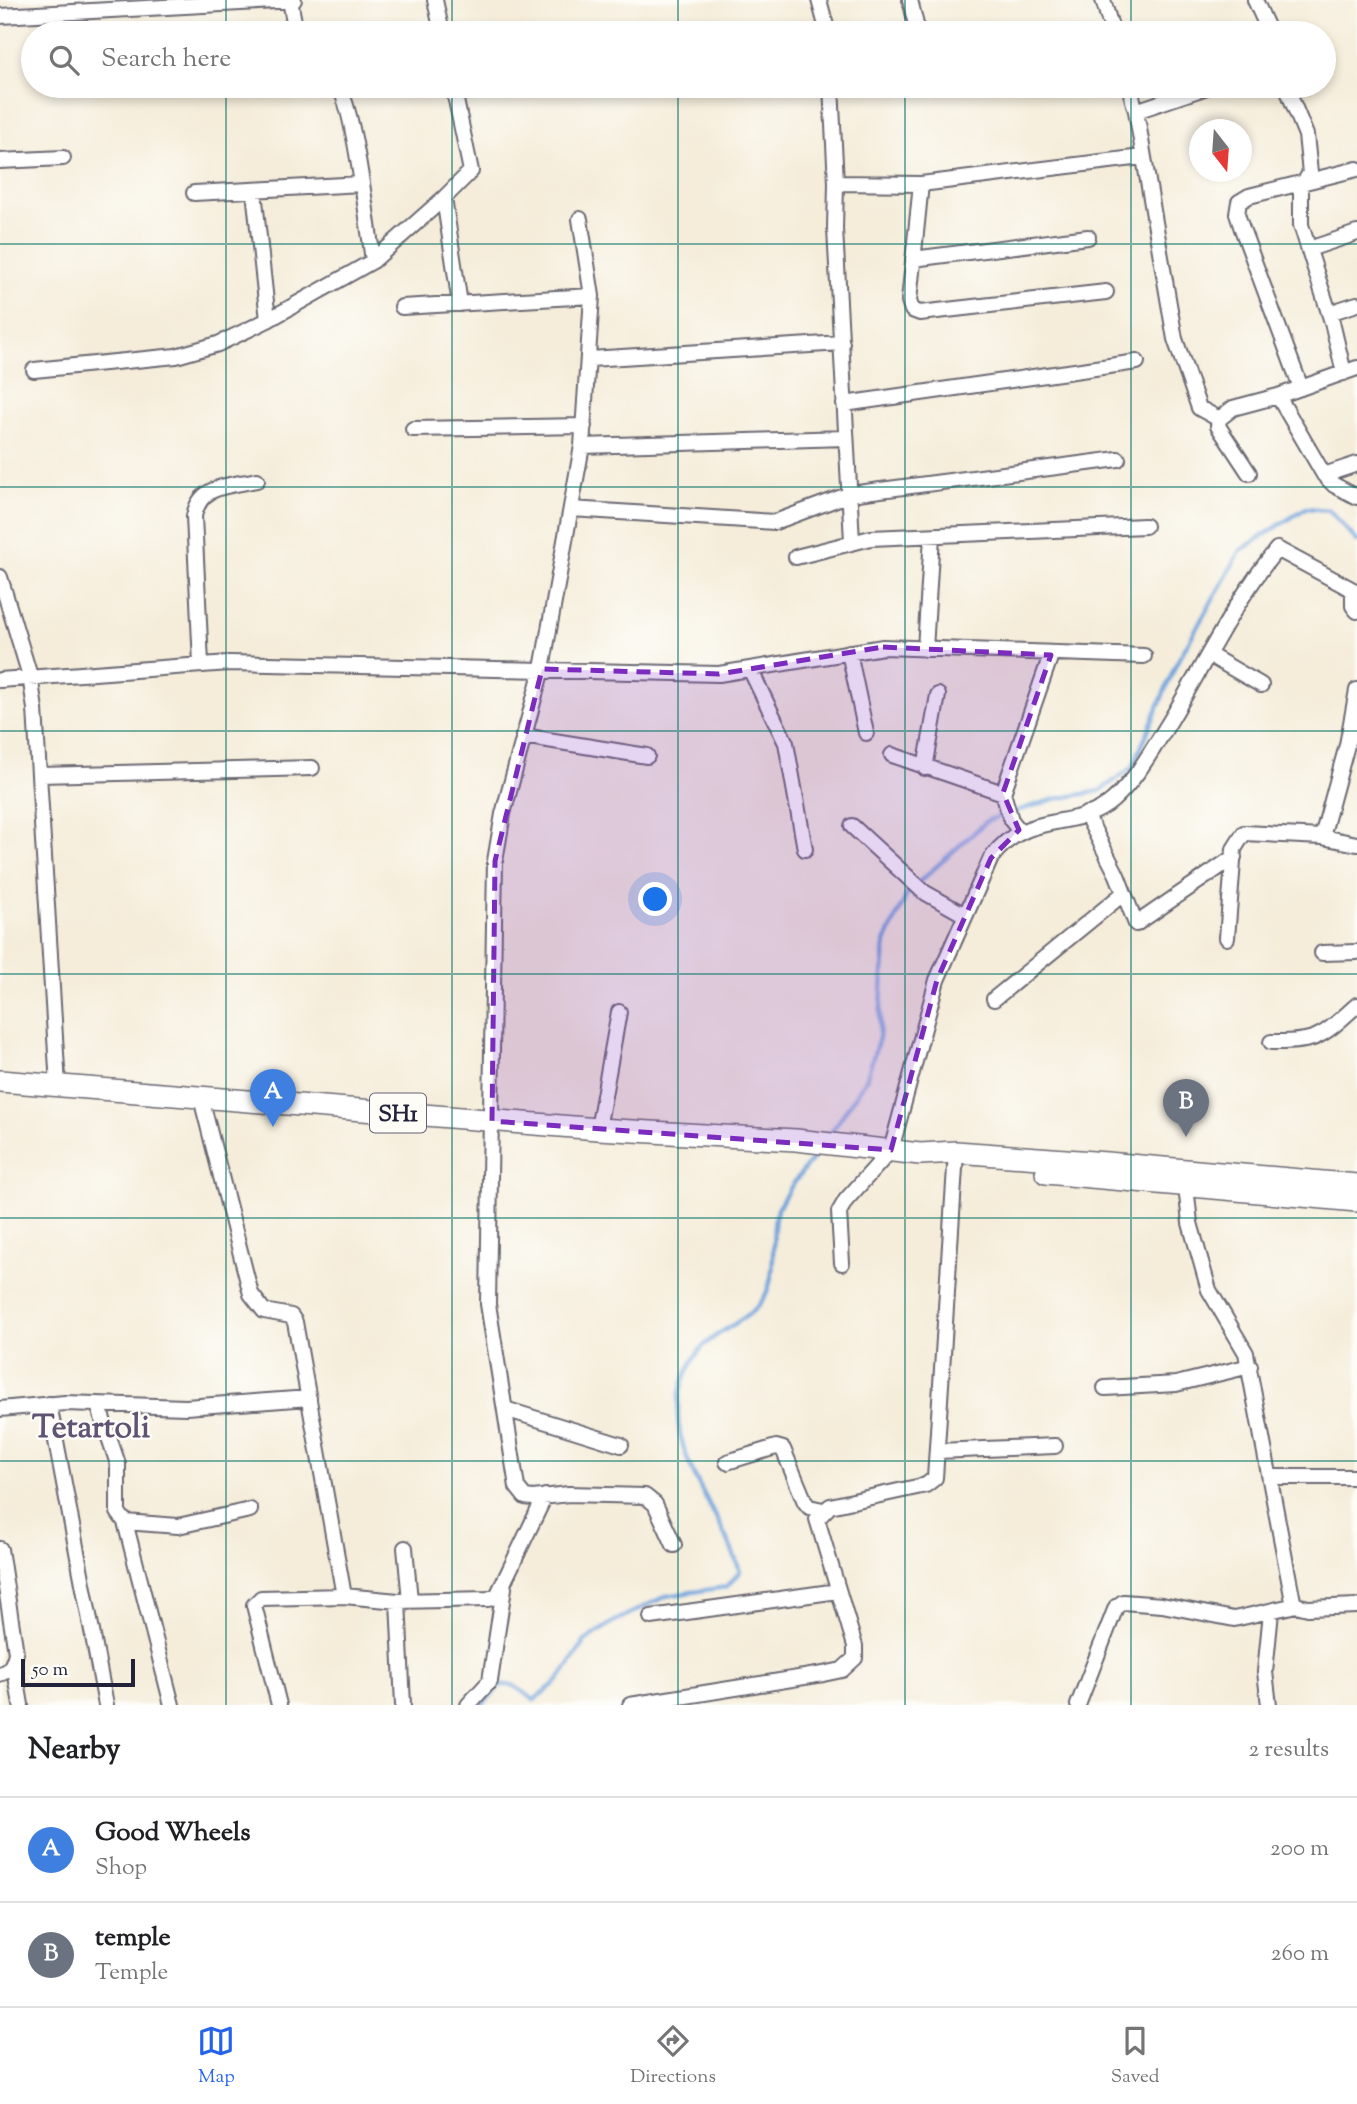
<!DOCTYPE html>
<style>
:root{--surface:#fff;--page:#f2f2f2;--text:#202124;--muted:#757577;--line:#e0e0e0;--accent:#2563eb}
body{margin:0;font-family:"Sorts Mill Goudy",serif;background:var(--page);color:var(--text)}
.compass{position:absolute;left:1189px;top:119px;width:63px;height:63px;border-radius:50%;background:var(--surface);box-shadow:0 4px 10px #0003;rotate:163deg}
.scale{position:absolute;left:21px;bottom:18px;width:114px;box-sizing:border-box;padding-left:7px;border:4px solid #22223b;border-top:0;font-size:19px;line-height:24px;white-space:nowrap;color:#22223b;-webkit-text-stroke:5px #fdfcf7;paint-order:stroke}
.you{position:absolute;left:656px;top:900px;width:24px;height:24px;margin:-18px;border:5px solid #fff;border-radius:50%;background:#1a73e8;box-shadow:0 0 0 10px #1a73e833}
.badge{display:grid;place-items:center;width:46px;height:46px;border-radius:50%;background:var(--accent);color:#fff;font-size:23px;font-weight:700}
.pin{position:absolute;translate:-50% -58px;filter:drop-shadow(0 2px 4px #0008)}
.pin::after{content:'';position:absolute;top:37px;width:24px;height:21px;background:inherit;clip-path:polygon(0 0,100% 0,50% 100%)}
.list{margin:0;padding:0;list-style:none}
h2{display:flex;justify-content:space-between;align-items:center;height:91px;margin:0;padding:0 28px;font-size:30px}
h2 small{font-size:23px;font-weight:400;color:var(--muted)}
.list li{display:grid;grid-template-columns:46px 1fr auto;gap:21px;align-items:center;box-sizing:border-box;height:105px;padding:0 28px;border-top:2px solid var(--line)}
.list b{display:block;font-size:26px;white-space:nowrap}
.list p{margin:0;font-size:23px;white-space:nowrap;color:var(--muted)}
.list em{font-size:23px;font-style:normal;color:var(--muted)}
.icon{flex:none;width:38px;height:38px;fill:none;stroke:currentColor;stroke-width:2;stroke-linecap:round;stroke-linejoin:round}
.map{position:relative;flex:none;width:1357px;height:1705px;overflow:hidden}
.search{position:absolute;background:var(--surface);box-shadow:0 4px 10px #0003;left:21px;right:21px;top:21px;height:77px;display:flex;align-items:center;gap:18px;box-sizing:border-box;padding:0 24px;border-radius:38px;color:var(--muted);font-size:26px}
.sheet{height:301px;background:var(--surface)}
nav{display:flex;justify-content:space-around;align-items:center;box-sizing:border-box;height:98px;border-top:2px solid var(--line);background:var(--surface);font-size:19px;color:var(--muted)}
nav a{display:grid;justify-items:center;gap:4px}
nav .on{color:var(--accent)}
.map>svg:first-child{display:block}
.lines{fill:none;stroke-linecap:round;stroke-linejoin:round}
.stream{stroke:#70a3dc;stroke-width:4.5}
.minor-casing{stroke:#6c6973;stroke-width:18}
.primary-casing{stroke:#6c6973;stroke-width:24}
.minor{stroke:#fff;stroke-width:14}
.primary{stroke:#fff;stroke-width:21}
.marked{fill:#7b2cbf;fill-opacity:0.2;stroke:#7b2cbf;stroke-width:5;stroke-dasharray:14 9;stroke-linejoin:round}
.grid{fill:none;stroke:#0f766e;stroke-width:2;stroke-opacity:0.55}
.labels{text-anchor:middle;stroke-width:5;stroke-linejoin:round;paint-order:stroke}
.shield{fill:#fdfcf7;stroke:#646373;stroke-width:2}
.shield-label{font-size:23px;font-weight:bold;fill:#22223b}
.district-label{font-size:32px;font-weight:bold;fill:#605374;stroke:#fdfcf7}
</style>
<div class="map">
<svg width="1357" height="1705" viewBox="0 0 1357 1705">
<rect width="100%" height="100%" fill="#fdfcf7"/>
<filter id="ink" filterUnits="userSpaceOnUse"><feTurbulence type="fractalNoise" baseFrequency=".0143" numOctaves="2"/><feDisplacementMap in="SourceGraphic" scale="14" xChannelSelector="R" yChannelSelector="G"/><feConvolveMatrix kernelMatrix="1 2 1 2 8 2 1 2 1" color-interpolation-filters="sRGB"/></filter>
<filter id="wash" filterUnits="userSpaceOnUse"><feTurbulence type="fractalNoise" baseFrequency=".00686" numOctaves="4" result="noise"/><feDisplacementMap in="SourceGraphic" scale="28" xChannelSelector="R" yChannelSelector="G"/><feGaussianBlur stdDeviation="1.57" result="paint"/><feColorMatrix in="noise" values="0 0 0 0 0 0 0 0 0 0 0 0 0 0 0 0 0 1.4 0 .05"/><feComposite in="paint" operator="in"/></filter>
<g filter="url(#wash)">
<rect width="100%" height="100%" fill="#f5edda"/>
<g class="lines">
<!-- stream -->
<path class="stream" d="M828,1137L866,1080L879,1038L885,942L908,892L988,820L1055,799L1100,791L1133,767L1176,664L1241,550L1306,508L1329,510L1357,541
M482,1705L501,1685H513L534,1700L558,1681L585,1641L613,1622L666,1596L726,1587L740,1572C718,1499 643,1433 697,1354C714,1329 751,1322 765,1296C777,1273 771,1242 775,1217C778,1200 808,1165 819,1150"/>
</g>
</g>
<g filter="url(#ink)">
<g class="lines">
<defs>
<path id="minor" d="M290,0L296,33
M435,0L442,33
M819,0L828,33
M910,0L918,33
M1103,0L1113,33
M1255,0L1270,33
M0,16L294,0
M337,86C353,99 369,233 373,261
M831,86L836,183L835,229L852,541
M1129,86L1136,111
M1210,86L1136,111L1175,339L1199,408L1219,419
M1286,86L1306,135L1310,173L1301,187V225L1332,322L1344,373
M0,161L63,158
M836,183L921,184L1142,157
M921,184L909,301L912,310L920,313L1106,292
M254,191L268,320
M194,193L362,184
M444,198L471,171L453,86
M580,219L592,296L582,446L542,669L503,814L495,861L488,1304L517,1487L525,1497L533,1498L569,1494L645,1496L655,1504L674,1545
M1309,249L1357,233
M913,259L1088,237
M402,307L592,296
M1329,313L1357,304
M590,359L842,343
M34,370L176,356L218,344L268,320L373,261L444,198L460,304
M1301,388L1241,226L1237,214L1239,202L1249,196L1357,169
M1278,396L1324,475L1334,485L1357,497
M844,404L1137,362
M1219,419L1233,408L1278,396L1357,368
M1219,419L1218,426L1249,473
M413,429L584,426
M582,446L846,438
M1324,475L1357,464
M571,509L775,522L850,494L1118,459
M796,557L871,538L1145,526
M0,577L30,676L35,709L58,1086
M925,649L932,536
M849,652L866,733
M1211,656L1261,685
M201,664L194,516C200,484 230,486 257,480
M750,669L786,743L805,849
M0,680L229,663L719,674L883,647L1144,656
M523,736L647,756
M892,755L1003,793
M925,768L938,695
M40,775L312,768
M1086,814L1117,875L1136,924L1234,857
M852,826L924,892L965,915
M1019,830L1011,820L1003,793L1051,655
M1322,837L1347,745L1357,690
M1227,938L1234,849L1244,833L1322,837L1357,844
M1322,953L1357,952
M994,999L1124,893
M1271,1042C1319,1043 1322,1036 1357,1005
M201,1098L251,1294L264,1311L291,1316L295,1322L344,1596L398,1601L488,1599L497,1596L545,1496
M598,1129L619,1012
M1186,1186L1190,1223L1209,1290L1246,1353L1293,1601L1296,1605L1308,1608L1357,1606
M842,1263L839,1212L846,1200L891,1150L937,980L991,858C1028,808 1076,833 1113,800C1136,779 1151,752 1167,726C1203,667 1233,603 1277,549L1353,590V606L1357,611
M1105,1388L1176,1384L1250,1366
M49,1404L106,1705
M98,1405L118,1464V1512L125,1522L178,1526L250,1510
M0,1409L65,1403L186,1407L309,1398
M505,1409L621,1445
M938,1451L1055,1446
M727,1462L776,1447L783,1449L805,1502L809,1507L823,1510
M1272,1477H1357
M125,1522L172,1705
M405,1548L410,1600
M0,1549L16,1653C13,1664 11,1670 0,1674
M398,1601L403,1705
M651,1617L838,1591
M14,1664L21,1705
M279,1705L254,1605L261,1598L344,1596
M468,1705L490,1681L504,1588
M630,1705L823,1674L842,1670L855,1658V1646L817,1519L830,1506L926,1485L935,1478L956,1152
M1078,1705L1116,1607L1123,1602L1162,1605L1234,1619L1296,1605
M1269,1705L1265,1672L1271,1612"/>
<path id="primary" d="M0,1081L598,1129L796,1140L920,1154L956,1152L1107,1163L1357,1185
M1046,1173L1357,1201"/>
</defs>
<!-- minor casing -->
<use href="#minor" class="minor-casing"/>
<!-- primary casing -->
<use href="#primary" class="primary-casing"/>
<!-- minor -->
<use href="#minor" class="minor"/>
<!-- primary -->
<use href="#primary" class="primary"/>
</g>
</g>
<!-- marked area -->
<path class="marked" d="M883,647L1051,655L1003,793L1019,830L991,858L937,980L891,1150L492,1121L495,861L542,669L719,674Z"/>
<!-- grid -->
<path class="grid" d="M226,0V33M452,0V33M678,0V33M905,0V33M1131,0V33M226,86V1705M452,86V1705M678,86V1705M905,86V1705M1131,86V1705M0,244H1357M0,487H1357M0,731H1357M0,974H1357M0,1218H1357M0,1461H1357"/>
<g class="labels">
<!-- shield labels -->
<rect class="shield" x="370" y="1093.5" width="56" height="39" rx="5"/>
<g class="shield-label">
<text x="398" y="1121">SH1</text>
</g>
<!-- district labels -->
<g class="district-label">
<text x="91" y="1437">Tetartoli</text>
</g>
</g>
</svg>
<svg class="compass" viewBox="-18 -18 36 36"><path d="M0-13l5 13h-10z" fill="#e53935"/><path d="M0 13l5-13h-10z" fill="#757577"/></svg>
<div class="scale">50 m</div>
<div class="you"></div>
<div class="pin badge" style="left:273px;top:1127px;background:#3f7fe0">A</div>
<div class="pin badge" style="left:1186px;top:1137px;background:#6b7280">B</div>
<div class="search"><svg class="icon" aria-label="search" viewBox="0 0 24 24"><circle cx="10" cy="10" r="6"/><path d="M15 15l6 6"/></svg>Search here</div>
</div>
<section class="sheet">
<h2>Nearby<small>2 results</small></h2>
<ul class="list">
<li><span class="badge" style="background:#3f7fe0">A</span><div><b>Good Wheels</b><p>Shop</p></div><em>200 m</em></li>
<li><span class="badge" style="background:#6b7280">B</span><div><b>temple</b><p>Temple</p></div><em>260 m</em></li>
</ul>
</section>
<nav>
<a class="on"><svg class="icon" aria-label="map" viewBox="0 0 24 24"><path d="M3 6l6-2 6 2 6-2v14l-6 2-6-2-6 2zM9 4v14M15 6v14"/></svg>Map</a>
<a><svg class="icon" aria-label="directions" viewBox="0 0 24 24"><path d="M12 3l9 9-9 9-9-9zM9 14v-3h6M13 9l2 2-2 2"/></svg>Directions</a>
<a><svg class="icon" aria-label="saved" viewBox="0 0 24 24"><path d="M7 4h10v16l-5-4-5 4z"/></svg>Saved</a>
</nav>
